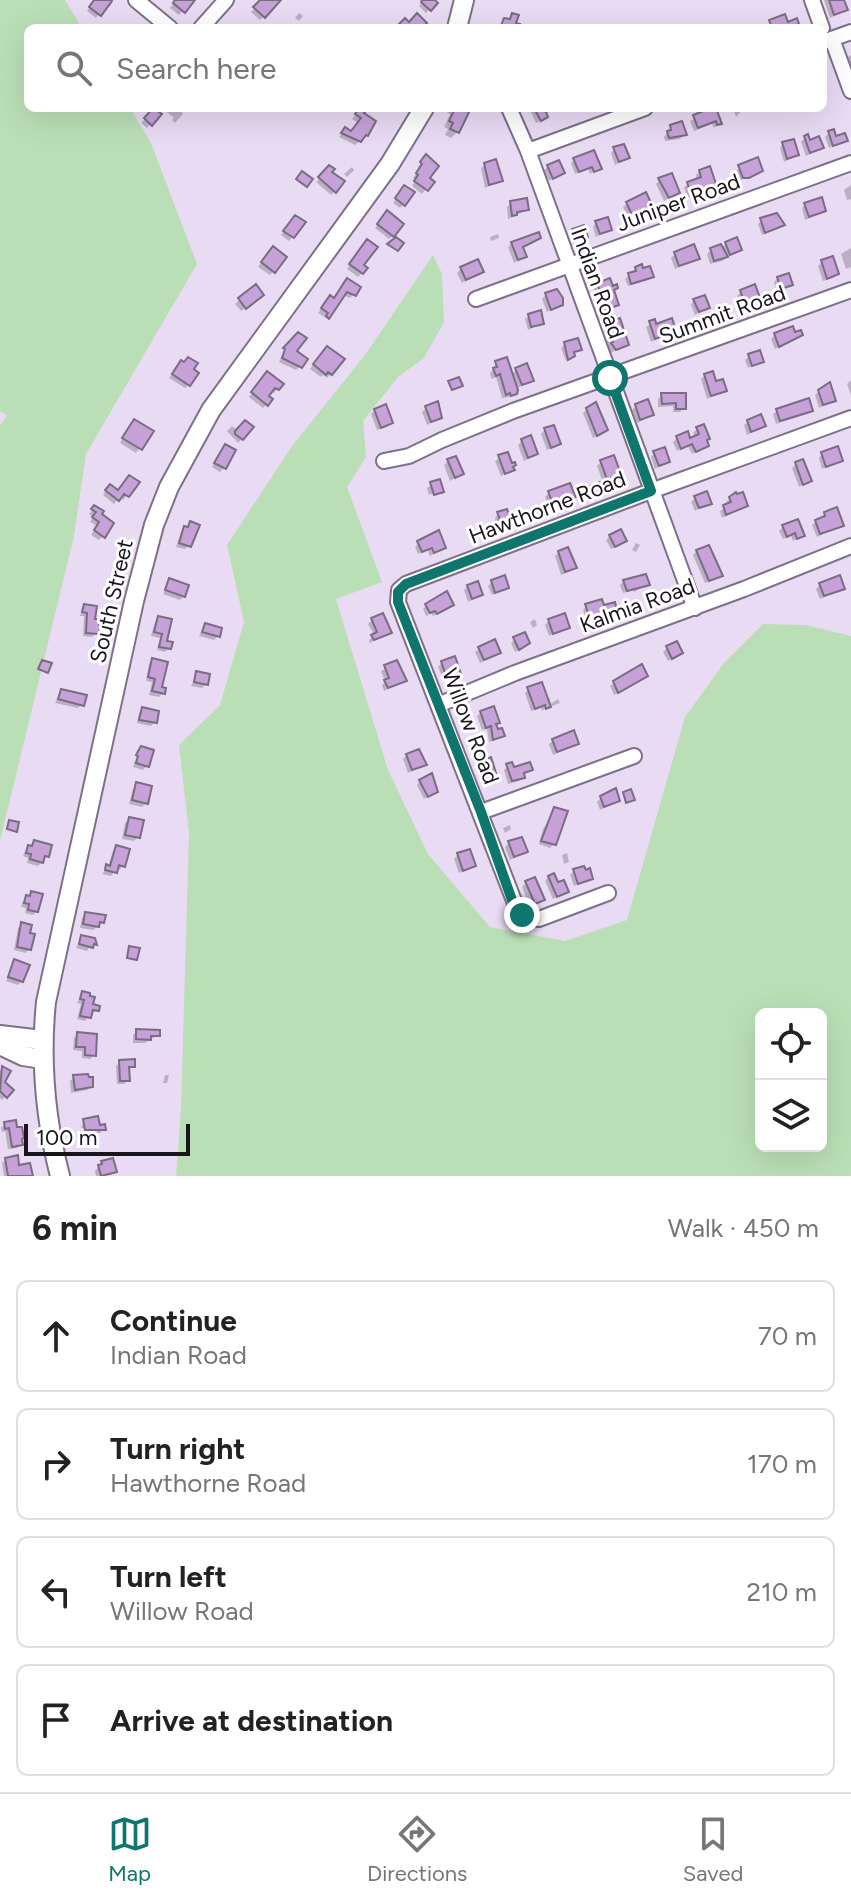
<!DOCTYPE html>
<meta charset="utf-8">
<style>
:root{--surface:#fff;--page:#f6f6f6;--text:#222;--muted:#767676;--line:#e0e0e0;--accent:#0f766e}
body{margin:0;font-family:Figtree,sans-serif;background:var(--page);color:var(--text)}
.controls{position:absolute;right:24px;bottom:24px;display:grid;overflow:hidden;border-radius:12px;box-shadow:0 8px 32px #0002}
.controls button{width:72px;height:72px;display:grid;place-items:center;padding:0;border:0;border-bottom:2px solid var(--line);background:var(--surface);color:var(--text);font:40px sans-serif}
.scale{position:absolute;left:24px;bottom:20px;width:166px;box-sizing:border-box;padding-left:8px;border:4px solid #1a151d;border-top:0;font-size:22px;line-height:28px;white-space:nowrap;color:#1a151d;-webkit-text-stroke:6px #fff;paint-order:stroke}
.stop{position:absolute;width:24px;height:24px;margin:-18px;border:6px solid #0f766e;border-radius:50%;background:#fff}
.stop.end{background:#0f766e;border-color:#fff;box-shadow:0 2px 8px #0008}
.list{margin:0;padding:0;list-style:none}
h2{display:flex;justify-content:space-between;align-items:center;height:104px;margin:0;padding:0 32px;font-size:34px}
h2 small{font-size:26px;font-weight:400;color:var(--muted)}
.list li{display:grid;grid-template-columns:52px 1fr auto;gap:24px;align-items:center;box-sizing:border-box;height:112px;margin:0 16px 16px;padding:0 16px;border:2px solid var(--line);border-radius:12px}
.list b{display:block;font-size:30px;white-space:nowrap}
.list p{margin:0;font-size:26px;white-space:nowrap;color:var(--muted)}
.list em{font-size:26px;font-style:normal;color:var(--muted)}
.icon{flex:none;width:44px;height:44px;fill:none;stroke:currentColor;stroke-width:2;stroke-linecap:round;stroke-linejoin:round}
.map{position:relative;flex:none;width:851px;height:1176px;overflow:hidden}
.search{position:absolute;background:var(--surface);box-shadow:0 8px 32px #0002;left:24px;right:24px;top:24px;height:88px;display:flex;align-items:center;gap:20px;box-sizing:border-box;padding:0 28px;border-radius:12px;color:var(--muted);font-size:30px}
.sheet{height:616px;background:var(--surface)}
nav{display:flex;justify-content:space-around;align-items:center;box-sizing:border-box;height:112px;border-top:2px solid var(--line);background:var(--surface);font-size:22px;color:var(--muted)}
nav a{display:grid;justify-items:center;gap:4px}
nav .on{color:var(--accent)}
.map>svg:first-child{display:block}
.green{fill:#badfb6;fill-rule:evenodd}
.shadow{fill:#0003}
.building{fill:#c6a2d9;stroke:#7a6c82;stroke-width:2}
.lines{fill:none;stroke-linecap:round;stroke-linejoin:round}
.minor-casing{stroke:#7e7087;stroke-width:18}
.secondary-casing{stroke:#7e7087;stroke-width:22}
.minor{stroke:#fff;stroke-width:14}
.secondary{stroke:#fff;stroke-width:18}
.route{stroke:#0f766e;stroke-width:10}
.labels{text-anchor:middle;stroke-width:6;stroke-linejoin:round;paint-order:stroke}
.street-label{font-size:22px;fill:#1a151d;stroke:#fff}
</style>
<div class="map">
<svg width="851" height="1176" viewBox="0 0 851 1176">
<rect width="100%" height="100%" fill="#eadbf4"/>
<!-- green -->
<path class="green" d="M0,0H65L82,28H28V108H130L151,143L197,264L86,454L74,536L0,841V425L7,416L0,411Z
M433,255L442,274L444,322L424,358L398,377L363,421L366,457L347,487L382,582L336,599L388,770L428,854L490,927L565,941L627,920L685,717L724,663L763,624L806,625L851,636V1176H176L181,1109L189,833L179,745L220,705L244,622L227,545L292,446L365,355ZM821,1014V1146H761V1014Z"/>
<!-- shadow -->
<path class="shadow" d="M95,0H108L96,18L87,11Z
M176,0H192L179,15L170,8Z
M263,0H278L260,20L251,12Z
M424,0L435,3L426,13L419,6Z
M824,0H842L845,10L830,18Z
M299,13L303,16L299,21L295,18Z
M851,55V69L847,71L843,60Z
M162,108H179L183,114L175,123L172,120L174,118Z
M450,108H465L457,132L451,138L445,135L448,129L444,127L450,114L447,113Z
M529,108H550L542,120L536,123Z
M733,108H749L742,110L736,117Z
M360,109L366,135L355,145L339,137L342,133H351L358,123L352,119Z
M714,109L719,123L714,128L712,124L694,131L690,121Z
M154,110L159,114L147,128L141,123Z
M671,127L684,135L680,139L665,141L664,137Z
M829,133L835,138L845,140L829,148L825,137Z
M805,138L809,142L821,148L806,156L801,142Z
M783,144L796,155L784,162L780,148Z
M615,149L627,158L615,165L611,153Z
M423,160L427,178L432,182L422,194L412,186L416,180L413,178L420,169L418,167Z
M575,160L599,168L590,174L588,169L575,174L571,163Z
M757,160L761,170L739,181L735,171Z
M485,165L500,180L485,188L481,168Z
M352,167L354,170L347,177L344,174Z
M548,167L562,173L549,181L544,170Z
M330,168L335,191L331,195L316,182Z
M700,171L714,186L710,190L687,198L684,187L697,180L696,175Z
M660,180L678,192L664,201L656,184Z
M851,185V199L847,200L844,190Z
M401,191L404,204L400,208L393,203Z
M511,203L527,210L508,219L507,207Z
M627,204L650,205L628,217L623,207Z
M806,204L824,211L805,220L802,208Z
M383,217L393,236L389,239L375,228Z
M762,220L783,225L762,235L758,224Z
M292,221V237L289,241L281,235Z
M596,223L610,229L596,237L593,227Z
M573,231L586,237L573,244L569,235Z
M498,234L499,238L491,241L490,237Z
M538,237L521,248L524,257L514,263L508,247L512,243Z
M726,243L739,250L722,261L710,264L707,254L711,250L721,249Z
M363,246L362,273L358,277L347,269Z
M851,248V267L846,269L841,254Z
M269,252L274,271L270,275L258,267Z
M675,254L698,258L675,269L671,258Z
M822,262L837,274L833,278L823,281L818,266Z
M461,269L482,272L462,283L457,273Z
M635,269L652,276L648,280L628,286L625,279Z
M778,278L791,284L777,292L774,282Z
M348,280L354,294L350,298L342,295L326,318L318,313L326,302L333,300Z
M598,284L612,291L617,304L613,308L603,312L594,288Z
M255,287L258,299L241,311L235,304Z
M741,292L758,298L741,306L737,296Z
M546,295L561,304L547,312L542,299Z
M694,301L707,308L695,315L691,305Z
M529,316L542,323L528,330L525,319Z
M654,322L655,326L674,331L651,342L646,327Z
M610,324L626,344L611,353L608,349L607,340L610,338L606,328Z
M775,335H800L775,349L771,339Z
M565,344L579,349L566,361L561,348Z
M287,345L295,352L300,366L296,370L279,362Z
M323,352L331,374L327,378L323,375L321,377L310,369Z
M749,356L761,361L748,368L745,360Z
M181,362L189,385L185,388L169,378Z
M496,363L511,375L517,369L532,380L516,389L511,397L502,398L496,377L492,379L490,374Z
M705,375L714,384L724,391L707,399L701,379Z
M264,378L281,385L274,393L271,391L266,396L267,404L263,408L249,397Z
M851,380V395L847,384Z
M824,386L833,401L819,408L815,395Z
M662,395H684V408L680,412H673V406L658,407V399Z
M636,406L652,415L637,423L632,410Z
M426,408L440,417L427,425L422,412Z
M587,409L602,433L593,438L583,413Z
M375,410L391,423L387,427L377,430L371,414Z
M811,410L807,414L776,424L773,414L777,411Z
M748,422L764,426L747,435L744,425Z
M130,425L151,431L136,453L120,443Z
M232,426L238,431L242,439L238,443L227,431Z
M697,429L707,446L692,454L688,446L677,451L673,442L677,438L689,441L696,438L693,433Z
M545,430L559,444L547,450L541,434Z
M522,441L536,454L524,461L518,445Z
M221,451L224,468L220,472L212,467Z
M655,453L667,462L655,469L651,457Z
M507,454L512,470L501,476L495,461Z
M822,454L840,461L822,469L819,458Z
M448,461L462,474L450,481L444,465Z
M601,462L620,477L604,485L597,466Z
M796,464L810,480L799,487L792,468Z
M438,481L440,491L429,495L427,488Z
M137,483L123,500L120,497L114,504L103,495L106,490L118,492Z
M588,489L602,493L588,502L584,493Z
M549,493L573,496L549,508L545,497Z
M695,498L709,503L695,511L691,502Z
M730,499L746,506L722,518L720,511L728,506L726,502Z
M95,507L101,512L103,536L99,540L91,535L97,526L90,522L93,517L89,514Z
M498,514L510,523L493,531L491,527L496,523L495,518Z
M825,514L841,525L817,537L812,525Z
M190,524L189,545L185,549L176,547L181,532Z
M783,527L802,535L793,541L791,536L783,539L779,531Z
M610,536L621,544L611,549L606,540Z
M419,543L444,548L430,556L428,550L418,554L415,547Z
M636,543L640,545L636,552L632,550Z
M697,551L720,575L717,579L705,583L693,555Z
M559,552L575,567L571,571L561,575L555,556Z
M170,580L184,596L180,600L163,594Z
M624,581L648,584L634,592L633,590L623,593L620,585Z
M492,582L507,587L492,595L488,586Z
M820,585L843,588L820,599L816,589Z
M468,586L481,595L468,602L464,590Z
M427,605H452L433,616L431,613L426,616L423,609Z
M84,606L96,633L92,637L83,636L84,616H80Z
M587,606L603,608L615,609L611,613L586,621L583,610Z
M159,618L169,648L165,652L157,650L160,638L151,636L155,622Z
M535,619L537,625L533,628L530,622Z
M372,620L389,632L370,643L369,640L374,635L368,624Z
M549,621L568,627L549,636L545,625Z
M205,625L218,636L214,640L199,636Z
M515,639L523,647L515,652L511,643Z
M667,648L681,653L668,661L663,652Z
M479,649L499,652L480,663L475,652Z
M153,660L163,693L159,697L149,695L152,682L146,681L149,664Z
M396,663L404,680L384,691L382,685L385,682L381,671Z
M442,663L459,673L444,681L438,667Z
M197,674L206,684L202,688L191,686Z
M646,676L614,695L610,686L614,683Z
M529,689L549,705L558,699L560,703L552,706L551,704L542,711L541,708L531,711L525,693Z
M61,691L82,704L78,708L55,703Z
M143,709L155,722L151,726L137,723L139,713Z
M481,712L498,722L495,725L502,735L498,739L489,742L487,729L482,730L477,716Z
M553,740L577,744L553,755L549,744Z
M138,752L147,766L143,770L133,767Z
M407,755L424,765L408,773L403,759Z
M481,762L494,772L482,779L477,766Z
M508,766L513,770H530L522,775L519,781L508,784L504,770Z
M420,781L431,795L424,799L417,785Z
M137,785L146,803L142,807L129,804L133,789Z
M601,798L618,801L600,810L597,802Z
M555,809L554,844L550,848L539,844L543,829Z
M129,819L138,837L134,841L122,839L125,823Z
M510,825L511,829L505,833L503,828Z
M35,842L47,856L38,866L27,863L28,858L23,856L25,851Z
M509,843L525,852L510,860L505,847Z
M117,847L123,866L119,870L116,869L111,876L102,874L108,867L113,851Z
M567,853L569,862L564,864L562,855Z
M458,855L474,865L459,873L454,859Z
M574,871L591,879L574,886L570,875Z
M549,877L557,885L567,891L553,899L545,881Z
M526,883L543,899L530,907L522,887Z
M32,893L37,911L33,915L25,913L26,908L21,907L23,901Z
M86,914L103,922L93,930L80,928L82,918Z
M22,925L29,949L26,953L14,950L18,928Z
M81,938L93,940L87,951L76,948Z
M15,962L22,981L18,985L6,981Z
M82,993L97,1010L90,1014L85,1021L77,1019L81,1004L77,1003Z
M137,1031L158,1035L145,1043H133V1035Z
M78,1034L94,1055L90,1059L82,1058V1051L73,1050L74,1038Z
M120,1062L133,1066L129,1070L128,1080L124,1084H117L116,1066Z
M2,1069L3,1083L11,1091L2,1100L0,1098V1071Z
M165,1075H169L167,1083H163Z
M74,1077L91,1086L87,1090L71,1093L70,1081Z
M84,1121L98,1127L104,1129L100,1133H82L97,1132V1128H81Z
M14,1123L21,1144L17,1148L8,1149L5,1131L2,1132L1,1128L5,1124Z
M6,1160L18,1167L31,1176H4L2,1163Z
M102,1163L114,1171L111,1175L96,1176L95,1171Z"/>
<!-- building -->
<path class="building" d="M94,0H111L112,1L101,16L89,7Z
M175,0H195L185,13L173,3Z
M260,0H281L265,18L253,7Z
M422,0H435L438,3L431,11L421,2Z
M829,0H844L848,10L834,15Z
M417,13L427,23L425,25L429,28H403L399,24L405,18L409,22Z
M512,13L519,15L516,23L520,24L519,28H500L504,18L510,19Z
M785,14L788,22L797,18L799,24L790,28H772L769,20Z
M153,108L162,114L152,126L144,118Z
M359,108L366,111L364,113L376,121L368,136L366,135L361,142L341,133L345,127L351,131L361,118L355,114Z
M455,108L470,110L459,133L450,129L453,123L449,121Z
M534,108H552V109L546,112L548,117L541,121Z
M711,108H716L722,124L717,125L716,121L698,128L693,115Z
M682,121L687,135L669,138L667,131L671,130L670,125Z
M834,129L836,136L845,133L848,141L833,146L828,131Z
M808,134L810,140L819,136L824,148L810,153L804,136Z
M794,139L799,155L787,159L782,142Z
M624,144L630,158L619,162L613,147Z
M594,150L602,169L594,172L592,167L579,172L573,158Z
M426,154L439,166L430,178L435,182L428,191L414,181L418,175L416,173L422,164L420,162Z
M758,157L763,171L749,178H743L738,165Z
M496,159L503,181L489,185L484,163Z
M559,160L565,173L553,179L547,165Z
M329,165L335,169L332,172L345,181L336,193L318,177Z
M710,166L717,187L691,195L687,182L701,177L699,170Z
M302,171L313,179L307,187L296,179Z
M672,173L680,193L669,198L658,178Z
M404,185L415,192L405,206L395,198Z
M646,192L652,205L632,215L626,202Z
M822,197L826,211L809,217L804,203Z
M527,198L529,210L517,212V215L512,216L510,201Z
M387,210L404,224L394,237L377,224Z
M777,213L785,225L765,233L760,218Z
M295,215L306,222L294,238L283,231Z
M608,217L612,230L600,234L595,221Z
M584,225L588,237L577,241L572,229Z
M539,232L541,238L523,247L527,257L518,260L511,242Z
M396,237L404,243L398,251L387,244Z
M737,237L742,250L730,255L725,242Z
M367,239L378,247L364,265L368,268L363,274L349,264Z
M694,244L700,259L679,266L674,252Z
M721,244L728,257L714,261L710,248Z
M273,246L287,257L275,273L261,262Z
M833,256L839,274L827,279L821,260Z
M478,259L484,272L466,280L460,267Z
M642,264L643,268L650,266L654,277L631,284L628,273L636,271L635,267Z
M789,273L793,285L781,289L777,277Z
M347,278L361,287L356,296L347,292L329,319L326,316L328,313L321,308L330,295L334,298Z
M610,278L613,286L617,284L618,288L614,290L619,305L607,309L597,283Z
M256,284L264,295L246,309L238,298Z
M755,284L760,298L745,304L740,290Z
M557,289L563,298V305L551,310L545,293Z
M705,295L710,308L699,312L693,299Z
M541,310L544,324L531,327L528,314Z
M620,318L629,345L616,350L611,343L613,342L610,334L613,333L609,322Z
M672,318L676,331L655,339L649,321L655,319L656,324Z
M793,326L795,332L801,330L803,335L779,347L774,333Z
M298,332L307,338L297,351L308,359L302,368L282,358L285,349L283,348Z
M578,338L582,350L574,352L575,356L568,360L564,342Z
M327,346L345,359L332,375L328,372L326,375L313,364Z
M760,350L764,362L752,366L748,354Z
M188,357L198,363L194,369L199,373L190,386L172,374L181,360L184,362Z
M507,357L518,390L517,394L511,396L510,393L506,395L500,374L496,376L493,368L497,367L495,361Z
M527,363L534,381L522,385L515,368Z
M267,371L284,384L279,390L275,388L269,396L273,399L268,406L251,392Z
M713,371L716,381L723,379L727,391L711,396L704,374Z
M459,377L463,386L452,390L448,381Z
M830,382L836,401L823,405L818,390Z
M661,393H686V409H676V403L662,404Z
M809,398L813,411L780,421L776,409Z
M648,399L654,415L640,420L635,404Z
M438,401L442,418L431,422L425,406Z
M596,402L608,430L597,436L586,408Z
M386,404L393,423L381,428L374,409Z
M761,414L766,426L751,432L747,420Z
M134,419L154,431L142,450L122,438Z
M245,420L254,427L243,440L235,434V431Z
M704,424L710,439L707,440L709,446L696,452L692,444L681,449L676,436L688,431L690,438L699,434L696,427Z
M554,425L561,444L551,448L544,428Z
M531,435L538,454L528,458L521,439Z
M225,444L236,450L226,469L214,463Z
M838,446L843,461L826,467L821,452Z
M665,447L670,462L659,466L653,451Z
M508,452L512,463L515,462L516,465L513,467L515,470L505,474L498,455Z
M614,455L622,477L608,482L600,460Z
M456,456L464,474L455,478L447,459Z
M803,459L812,481L803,485L795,462Z
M129,475L140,482L129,497L124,494L119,501L105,490L110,484L118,490Z
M440,479L444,492L434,495L430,482Z
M600,482L605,493L592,499L587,487Z
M570,483L576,497L553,505L548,491Z
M707,491L712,504L699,508L694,496Z
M736,492L737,494L743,492L748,506L726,515L723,505L731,502L729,497Z
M94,505L104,511L102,514L114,523L105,538L94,530L99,522L92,517L96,512L91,509Z
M837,507L844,526L820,534L815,520L825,516L824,512Z
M507,509L512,523L496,528L494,522L500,520L497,512Z
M798,519L805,536L797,539L795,533L787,537L782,525Z
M190,521L200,525L191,547L179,543L184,526L188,527Z
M621,529L627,541L615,547L609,535Z
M439,530L446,548L434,553L432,548L422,552L417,541Z
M709,545L723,576L709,581L696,550Z
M568,547L577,568L565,572L558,551Z
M646,574L650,585L627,591L623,580Z
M505,575L509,588L495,593L491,580Z
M840,575L845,589L824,596L819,583Z
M169,578L189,585L185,597L165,590Z
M478,581L483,595L472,599L467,585Z
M447,591L454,605L437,614L435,611L430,613L425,604Z
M602,599L604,605L615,602L617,610L590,619L585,604Z
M84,604L97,606L95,619H100L99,625L101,626L98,634L86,633L87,613L82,612Z
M383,613L392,633L374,640L371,635L377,632L371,618Z
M565,613L570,628L553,634L548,619Z
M158,616L172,619L167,641L173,642L171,649L159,647L162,634L154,632Z
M205,623L222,628L220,637L202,632Z
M525,632L530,643L519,650L513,637Z
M495,639L501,653L484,660L478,647Z
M677,641L683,653L672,659L666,646Z
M455,656L461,674L447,679L441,661Z
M152,658L168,662L162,687L166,688L165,694L152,691L155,679L148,677Z
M42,660L52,663L48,673L38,669Z
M397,660L407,681L388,688L384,680L389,678L384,665Z
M642,664L648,676L618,693L613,681Z
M196,671L210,674L208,685L194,682Z
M542,682L551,707L546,709L545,705L535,709L527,687Z
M61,689L87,695L84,706L58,699Z
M494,706L500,723L496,724L498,729L502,728L505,736L493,740L491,726L486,728L480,711Z
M142,707L159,711L157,723L139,720Z
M574,730L579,744L557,752L552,739Z
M141,746L154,750L149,767L136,763L138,756L136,755Z
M419,749L427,765L412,770L406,754Z
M491,757L496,773L485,777L480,761Z
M512,762L514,767L530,762L533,770L524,773L525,778L512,781L506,764Z
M432,773L438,792L428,797L419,780Z
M136,782L152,786L148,804L132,800Z
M616,788L620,801L604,807L600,796Z
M631,789L635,800L626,803L623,792Z
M554,807L568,811L556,845L541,841Z
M129,817L144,820L140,838L125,835Z
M9,820L19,822L17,832L7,829Z
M522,837L528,852L514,857L508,841Z
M34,840L52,845L49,857L45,856L43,863L30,859L31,854L26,853L28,845L32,846Z
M116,845L130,849L125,867L119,865L117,873L105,870L106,864L110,866Z
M470,849L476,866L463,871L457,853Z
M584,866L586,870L590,868L593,879L578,884L573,869Z
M554,873L558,882L564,880L569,892L557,897L548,876Z
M535,877L545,900L535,904L525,881Z
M31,891L43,894L38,912L28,910L29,904L24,903L26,895L30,896Z
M85,912L106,915L104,923L100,922L99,927L83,924Z
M21,922L32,925L30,933L35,934L31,950L17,947Z
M81,935L95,938L97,945L94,944L93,948L79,944Z
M129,946L140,948L137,960L127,958Z
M14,959L30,965L23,982L8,977Z
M82,991L90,993V996L95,997L93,1004L100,1006L99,1011L93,1010L91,1018L80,1016L84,1000L80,999Z
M136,1029L160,1030V1036H151V1040L136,1039Z
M77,1032L97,1034L96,1056L85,1055V1047H76Z
M135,1059V1067H129L130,1081H120L119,1060Z
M2,1066L11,1071L5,1082L14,1090L7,1098L0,1091Z
M88,1074L89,1077H93V1087L75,1090L73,1075Z
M98,1116L100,1125L105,1124L106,1130H85L83,1119Z
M16,1120L17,1127H22L24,1138L22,1139L23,1145L12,1147L9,1128L5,1129L4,1122Z
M18,1155L19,1165L30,1163L33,1176H8L5,1158Z
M113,1158L117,1172L101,1176L98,1165L102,1164L101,1161Z"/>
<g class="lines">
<defs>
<path id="minor" d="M136,0L170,28
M812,0L822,28
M201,28L226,0
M832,39L851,91
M823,42L851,32
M509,108L528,151L695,608
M528,151L645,108
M476,299L851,163
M384,461L409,456L442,440L513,411L851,290
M438,705L515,673L744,589L851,546
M481,812L634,756
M608,893L539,919L526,917L518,911L398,602L399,590L406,584L651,491L851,418"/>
<path id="secondary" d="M457,28L464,0
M0,1035L42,1040
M0,1045L23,1056L42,1059
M60,1176C45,1118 40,1062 46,1002L134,601L154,525L169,487L211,410L390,164L424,108"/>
</defs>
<!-- minor casing -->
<use href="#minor" class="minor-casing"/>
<!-- secondary casing -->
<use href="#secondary" class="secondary-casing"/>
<!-- minor -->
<use href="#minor" class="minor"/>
<!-- secondary -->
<use href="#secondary" class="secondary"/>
</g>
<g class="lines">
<!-- route -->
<path class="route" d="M522,915L513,903L481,812L398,602V592L406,584L651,491L610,378"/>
</g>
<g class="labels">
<!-- street labels -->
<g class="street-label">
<text transform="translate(678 202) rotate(-20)" y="8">Juniper Road</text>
<text transform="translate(598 283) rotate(70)" y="8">Indian Road</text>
<text transform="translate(722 314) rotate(-20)" y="8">Summit Road</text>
<text transform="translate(547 507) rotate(-21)" y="8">Hawthorne Road</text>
<text transform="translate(111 601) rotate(-77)" y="8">South Street</text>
<text transform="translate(637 605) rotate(-20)" y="8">Kalmia Road</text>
<text transform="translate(471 726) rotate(69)" y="8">Willow Road</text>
</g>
</g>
</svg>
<div class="controls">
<button><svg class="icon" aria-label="locate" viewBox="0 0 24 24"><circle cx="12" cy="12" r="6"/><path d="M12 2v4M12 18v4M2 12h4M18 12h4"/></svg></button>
<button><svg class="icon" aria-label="layers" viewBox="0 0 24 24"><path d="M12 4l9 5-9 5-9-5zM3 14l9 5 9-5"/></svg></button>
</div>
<div class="scale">100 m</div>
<div class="stop" style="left:610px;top:378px"></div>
<div class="stop end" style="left:522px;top:915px"></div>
<div class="search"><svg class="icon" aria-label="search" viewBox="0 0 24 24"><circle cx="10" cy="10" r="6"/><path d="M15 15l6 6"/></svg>Search here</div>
</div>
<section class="sheet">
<h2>6 min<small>Walk · 450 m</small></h2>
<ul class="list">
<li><svg class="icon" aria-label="ahead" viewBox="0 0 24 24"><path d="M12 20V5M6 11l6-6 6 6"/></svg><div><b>Continue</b><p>Indian Road</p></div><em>70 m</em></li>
<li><svg class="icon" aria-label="right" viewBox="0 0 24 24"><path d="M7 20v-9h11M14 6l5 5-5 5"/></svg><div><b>Turn right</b><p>Hawthorne Road</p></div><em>170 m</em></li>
<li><svg class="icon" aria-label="left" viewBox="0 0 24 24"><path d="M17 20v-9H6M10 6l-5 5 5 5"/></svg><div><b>Turn left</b><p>Willow Road</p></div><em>210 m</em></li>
<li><svg class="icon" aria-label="arrive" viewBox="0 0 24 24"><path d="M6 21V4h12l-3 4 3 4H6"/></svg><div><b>Arrive at destination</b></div></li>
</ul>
</section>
<nav>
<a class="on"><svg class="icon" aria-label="map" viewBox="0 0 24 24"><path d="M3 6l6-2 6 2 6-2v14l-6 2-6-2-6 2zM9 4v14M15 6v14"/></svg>Map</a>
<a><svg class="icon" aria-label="directions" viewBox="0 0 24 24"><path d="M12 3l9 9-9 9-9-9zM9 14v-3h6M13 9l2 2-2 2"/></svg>Directions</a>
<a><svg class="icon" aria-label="saved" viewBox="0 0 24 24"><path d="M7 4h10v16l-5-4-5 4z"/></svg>Saved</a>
</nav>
